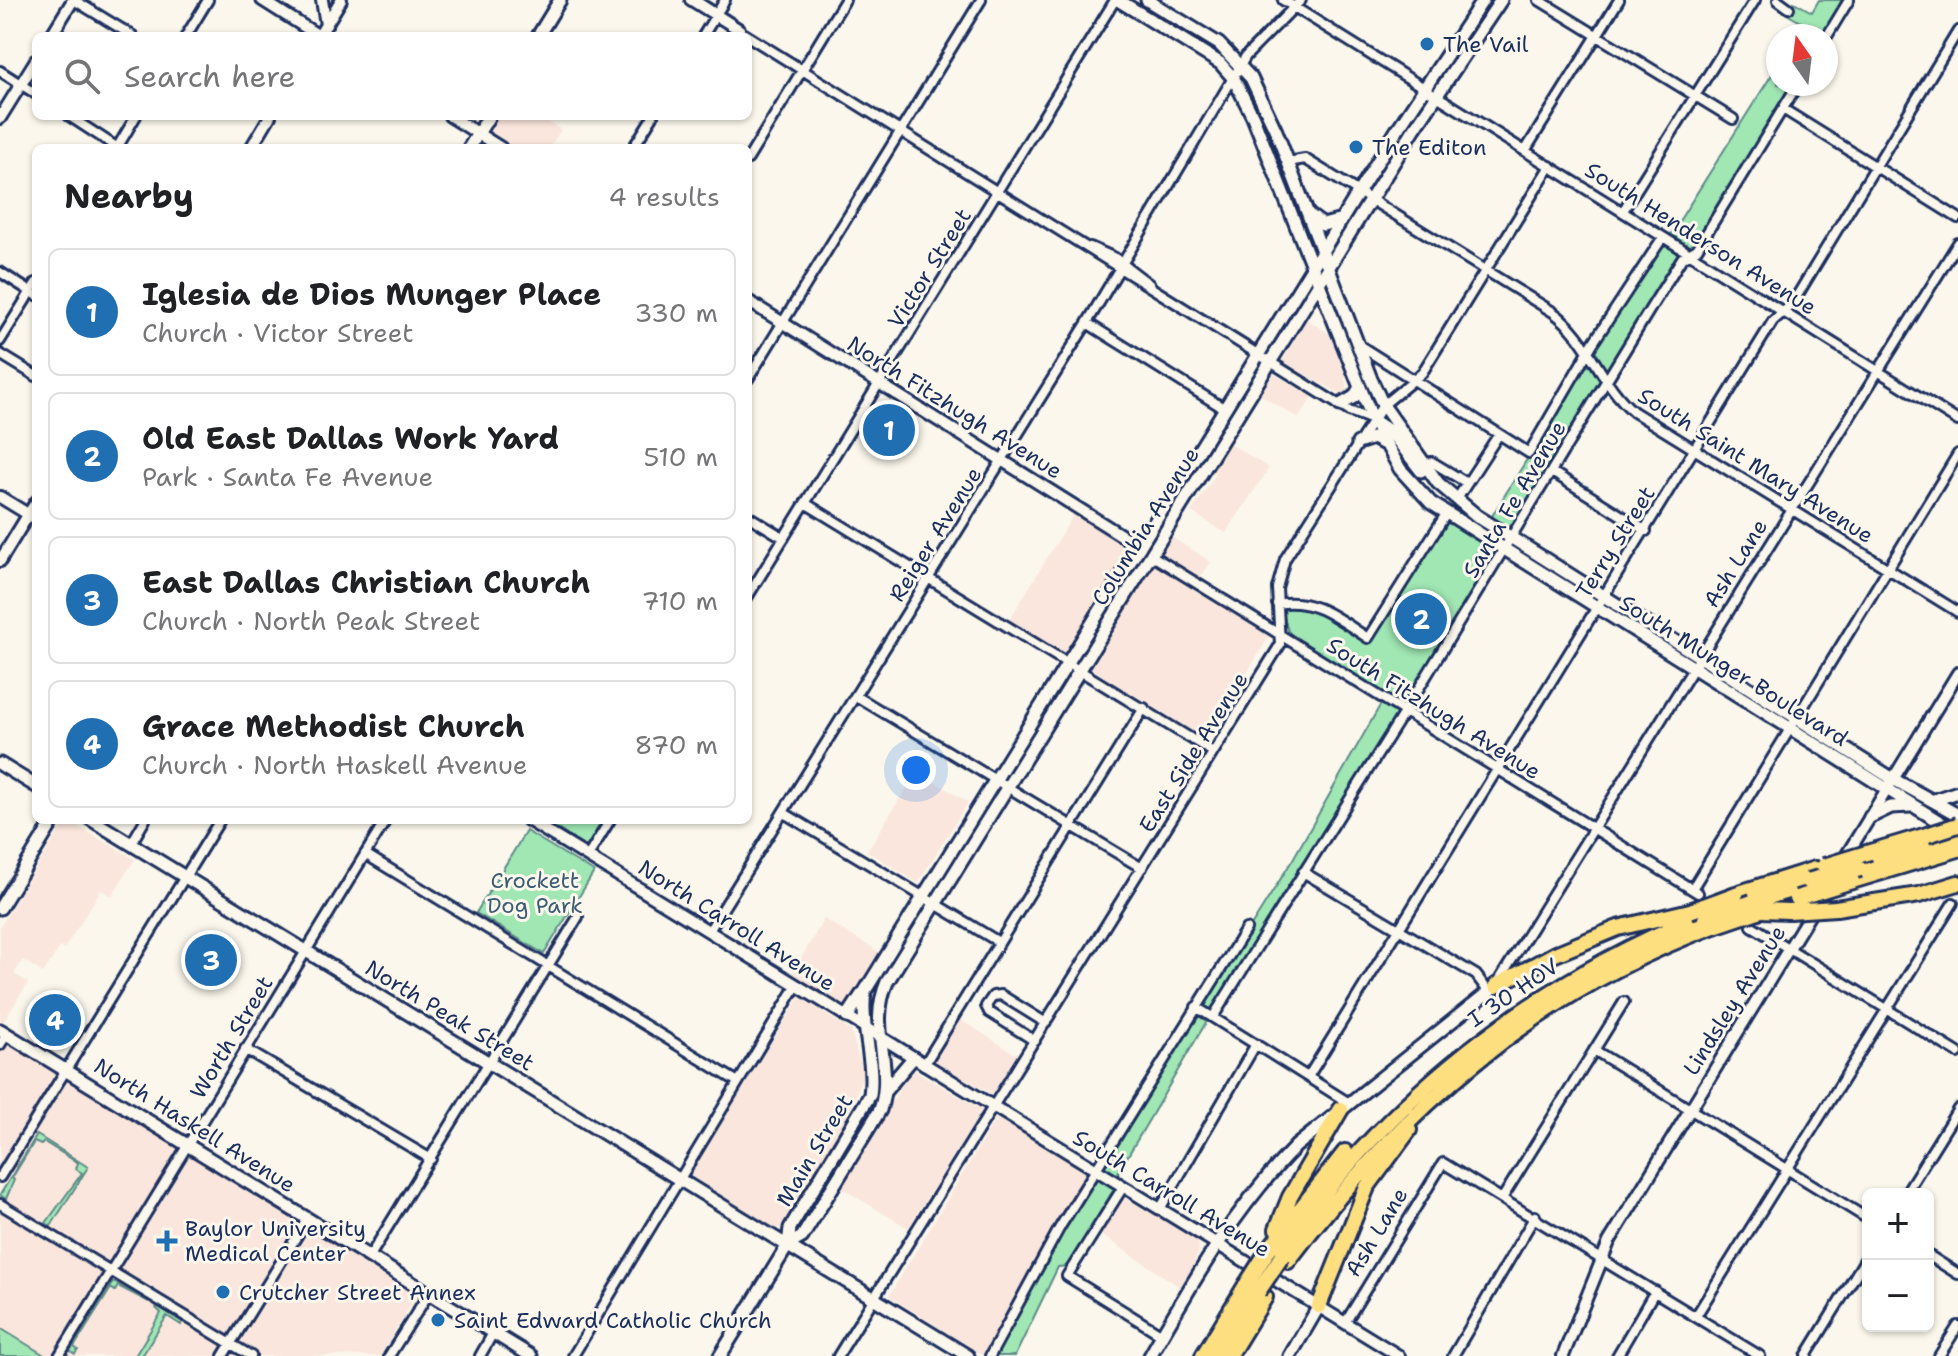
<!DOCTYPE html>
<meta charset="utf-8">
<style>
:root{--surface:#fff;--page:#f6f6f6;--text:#202124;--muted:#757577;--line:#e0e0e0;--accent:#1f6fb2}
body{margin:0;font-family:"Shantell Sans",sans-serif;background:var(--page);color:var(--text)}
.controls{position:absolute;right:24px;bottom:24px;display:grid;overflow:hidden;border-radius:12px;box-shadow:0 2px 6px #0004}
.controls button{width:72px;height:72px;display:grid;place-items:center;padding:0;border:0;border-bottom:2px solid var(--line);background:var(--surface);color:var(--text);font:40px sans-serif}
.compass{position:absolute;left:1766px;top:24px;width:72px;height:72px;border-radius:50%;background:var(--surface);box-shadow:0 2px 6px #0004;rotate:346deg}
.you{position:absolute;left:916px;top:770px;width:28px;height:28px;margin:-20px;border:6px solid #fff;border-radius:50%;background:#1a73e8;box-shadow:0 0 0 12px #1a73e833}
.badge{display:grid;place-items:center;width:52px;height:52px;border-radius:50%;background:var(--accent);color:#fff;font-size:26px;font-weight:700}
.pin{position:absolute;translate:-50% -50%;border:4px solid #fff;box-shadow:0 2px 8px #0006}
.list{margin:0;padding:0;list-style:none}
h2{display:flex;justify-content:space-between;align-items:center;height:104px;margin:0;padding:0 32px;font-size:34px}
h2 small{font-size:26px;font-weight:400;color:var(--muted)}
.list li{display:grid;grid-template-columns:52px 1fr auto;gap:24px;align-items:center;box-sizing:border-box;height:128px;margin:0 16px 16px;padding:0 16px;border:2px solid var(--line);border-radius:12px}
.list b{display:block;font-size:30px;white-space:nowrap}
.list p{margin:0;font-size:26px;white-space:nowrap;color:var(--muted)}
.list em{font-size:26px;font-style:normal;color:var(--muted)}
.icon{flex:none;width:44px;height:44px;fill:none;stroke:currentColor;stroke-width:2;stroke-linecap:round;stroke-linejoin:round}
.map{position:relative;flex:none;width:1958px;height:1356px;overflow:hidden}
.search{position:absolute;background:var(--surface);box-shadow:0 2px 6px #0004;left:32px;top:32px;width:720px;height:88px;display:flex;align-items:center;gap:20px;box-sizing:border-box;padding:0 28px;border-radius:12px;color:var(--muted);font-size:30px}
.panel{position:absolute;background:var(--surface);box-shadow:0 2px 6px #0004;left:32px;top:144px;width:720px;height:680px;border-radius:12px}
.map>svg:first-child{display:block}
.built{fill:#fae6dc}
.green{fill:#a0e7b4;stroke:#5e8b89;stroke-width:2}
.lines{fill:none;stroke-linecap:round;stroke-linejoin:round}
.minor-casing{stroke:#1b2f5e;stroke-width:14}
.tertiary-casing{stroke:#1b2f5e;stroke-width:16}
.secondary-casing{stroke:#1b2f5e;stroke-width:17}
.motorway-casing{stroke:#1b2f5e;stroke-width:20}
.minor{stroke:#fbf7ec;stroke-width:8}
.tertiary{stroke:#fbf7ec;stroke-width:10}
.secondary{stroke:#fbf7ec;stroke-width:11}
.motorway{stroke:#fedf80;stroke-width:14}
.motorway-bridge-casing{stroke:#1b2f5e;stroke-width:20;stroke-linecap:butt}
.motorway-bridge{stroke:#fedf80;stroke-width:14}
.poi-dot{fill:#1f6fb2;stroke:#fbf7ec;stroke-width:3}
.labels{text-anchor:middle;stroke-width:6;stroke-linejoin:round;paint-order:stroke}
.poi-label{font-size:22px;fill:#1b2f5e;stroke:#fbf7ec;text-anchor:start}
.street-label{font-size:22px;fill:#1b2f5e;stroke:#fbf7ec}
.park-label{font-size:22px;fill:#3c5d74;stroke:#fbf7ec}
</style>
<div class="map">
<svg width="1958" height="1356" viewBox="0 0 1958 1356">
<rect width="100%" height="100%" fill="#fbf7ec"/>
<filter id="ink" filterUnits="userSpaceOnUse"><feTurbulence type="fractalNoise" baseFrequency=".0125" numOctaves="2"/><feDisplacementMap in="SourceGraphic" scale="16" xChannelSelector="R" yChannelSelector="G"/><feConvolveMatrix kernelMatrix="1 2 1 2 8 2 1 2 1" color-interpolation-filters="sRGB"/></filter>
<g filter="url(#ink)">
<!-- built -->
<path class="built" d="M497,116H539L561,130L549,148H513L488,132Z
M1306,319L1330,334L1344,373L1347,388L1343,395L1282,362Z
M1274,374L1313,397L1298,418L1260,395Z
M1229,443L1269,468L1226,533L1191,512L1216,474L1212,471Z
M1074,514L1130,548L1064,656L1008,622Z
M1170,536L1211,562L1199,580L1158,554Z
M1154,564L1270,635L1206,739L1090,668Z
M917,771L968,802L918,883L867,851Z
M66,820L135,859L112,896L101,890L64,949L60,947L43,973L23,960L14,974L28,983L3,1022L0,1020V927Z
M824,919L879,952L844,1007L792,974Z
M800,997L851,1031L863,1073L852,1108L819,1168L779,1228H774L688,1174Z
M956,1017L1017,1055L992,1094L932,1059Z
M6,1041L58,1073L0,1169V1050Z
M912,1069L982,1110L908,1228L840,1187Z
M68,1081L418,1293L380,1356H0V1190Z
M997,1117L1087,1171L1042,1246L984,1356L889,1296Z
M1123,1197L1198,1239L1199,1250L1192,1268L1180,1287L1100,1234Z"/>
<!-- green -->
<path class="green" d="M1819,0H1844L1822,36H1796L1804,24L1785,13L1794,2L1812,12Z
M1778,65V84H1793L1694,246H1681L1679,257L1610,369L1604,370L1599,378L1601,382L1406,703L1397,702L1398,715L1214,1009L1206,1016L1208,1019L1116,1176L1113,1174L1114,1189L1068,1266L1058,1267L1015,1356H996L1050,1253L1095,1178L1105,1170L1102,1165L1293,859L1382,702L1388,705L1389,697L1294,638L1288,631L1282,609L1285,606L1315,608L1371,642L1445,524L1450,523L1493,550L1506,528L1491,518L1495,511L1584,367L1590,366L1595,370L1599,364L1593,349L1663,247H1671L1675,241L1669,237Z
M544,820H605L587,848Z
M526,831L594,872L544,954L476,913Z
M37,1135L88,1167L51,1226L46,1223L82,1173L76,1169L78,1163L44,1142L41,1145L34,1142L12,1178L14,1180L6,1199L0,1195Z
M113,1282L149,1302L118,1286L115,1291L111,1288L74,1347L78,1350L75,1354L70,1351Z
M158,1305L182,1322L181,1325L167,1316L142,1356H135L161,1313L156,1308Z
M0,1328L46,1356H0Z"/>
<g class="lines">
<defs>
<path id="minor" d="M74,0L133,36
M690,0L1349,411L1373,420
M695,0L740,29
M1283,0L1958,421
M1539,0L1733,119
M1778,0L1789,8
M186,36L208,0
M703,36L725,0
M1826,38L1849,0
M0,71L36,94
M1783,109L1958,218
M69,116L118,148
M117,148L136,116
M633,148L653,116
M1525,151L1619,0
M748,159L845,0
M1288,162L1305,159L1553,312C1589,338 1600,384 1634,412L1958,612
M1623,211L1755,0
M1090,247L1115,258L1149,284
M0,272L36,295
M1087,323L1225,409
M0,341L36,283
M1357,344L1529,453L1593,343L1663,237
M0,354L36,376
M748,379L981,0
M1423,463L1432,462L1467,483
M1552,472L1646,531
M1457,499L1499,434
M805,503L1213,752
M748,516L784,538
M1151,555L1698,893
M748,596L1115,0
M1277,604C1314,597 1338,619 1368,638L1446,514
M856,696L1142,868
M784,813L997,941
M131,844L145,820
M365,854L738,1082
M588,856L610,820
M1303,872L1476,975L1488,991
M1692,889L1958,454
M1752,926L1958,1053
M709,931L1087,323L1246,56L1301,0
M1498,982L1958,243
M1196,1007L1349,1103
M1213,1017L1405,711L1652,306L1682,258L1697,249L1798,84
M1035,1041L989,1012L986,1006L993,996L1001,995L1046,1023
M0,1045L7,1034
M245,1049L431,1159
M1594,1050L1868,1219
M924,1065L1144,708
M1308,1077L1773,321L1792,304L1958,31
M0,1177L220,820
M1123,1187L1067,1276L1162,1335
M1905,1194L1958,1109
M1503,1197L1624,1002
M0,1204L251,1356
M1160,1209L1256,1044
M1928,1255L1958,1274
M370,1256L578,917
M1696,1316L1953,903
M1345,1323L1443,1163L1760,1356
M59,1356L386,820
M223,1356L308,1218
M389,1356L429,1293
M480,1356L493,1333
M573,1356L797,985
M838,1356L1280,645L1277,588L1285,559L1383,405L1422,373L1550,166
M990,1356L1060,1227L1246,929
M1453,1356L1535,1216
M1617,1356L1655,1291
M1806,1356L1868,1255
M1939,1356L1958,1326"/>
<path id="tertiary" d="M262,0L319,36L341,0
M322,0L326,25
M51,36L73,0
M450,116L501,148
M0,118L36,60
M251,148L270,116
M748,301L1140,547
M0,497L36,519
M0,561L36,502
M528,820L1399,1356
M1843,861L1958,673
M1563,1356L1609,1242L1826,888"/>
<path id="secondary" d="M1118,0L1220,63L1234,79L1253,117L1373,420L1400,469L1431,503L1954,831
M1147,0L1219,44L1251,78L1276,131L1371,379L1383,405L1438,483L1477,516L1893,779L1958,815
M538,36L560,0
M469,148L489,116
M1308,214L1323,225L1342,220
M1340,405L1354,397L1360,387
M1373,420L1391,432L1421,471
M1358,443L1373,438L1386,445
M0,764L36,786
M1934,800L1958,792
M1870,817L1891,807L1911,806
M92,820L968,1356
M0,908L54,820
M847,1017L862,994
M0,1030L531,1356
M885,1091L913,1058
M788,1245L802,1237L880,1110C895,1065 867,1028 887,982L1413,131L1501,0
M720,1356L788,1245L790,1228L870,1095C875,1060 860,1027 865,991L1397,130L1483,0
M1150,1356C1193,1281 1235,1208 1296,1146L1496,986
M1290,1356L1319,1306"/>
<path id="motorway" d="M1870,852L1927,835
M1868,867L1958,839
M1852,881L1958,849
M1736,894L1815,869
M1752,902L1804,886
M1836,908L1919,895L1958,883
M1761,910L1789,911
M1496,986L1555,954L1618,928L1690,911
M1277,1229L1290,1197L1341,1109
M1269,1249L1345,1152
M1278,1254C1386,1100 1526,987 1701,916
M1288,1261C1402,1109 1534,993 1714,926
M1319,1306L1367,1187L1409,1130
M1203,1356L1246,1285
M1216,1356L1255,1290
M1229,1356L1265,1297"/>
</defs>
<!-- minor casing -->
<use href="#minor" class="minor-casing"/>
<!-- tertiary casing -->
<use href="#tertiary" class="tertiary-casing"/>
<!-- secondary casing -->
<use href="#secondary" class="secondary-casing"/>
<!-- motorway casing -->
<use href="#motorway" class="motorway-casing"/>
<!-- minor -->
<use href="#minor" class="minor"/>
<!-- tertiary -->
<use href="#tertiary" class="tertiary"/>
<!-- secondary -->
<use href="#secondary" class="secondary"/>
<!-- motorway -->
<use href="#motorway" class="motorway"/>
<defs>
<path id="motorway-bridge" d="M1927,835L1958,825
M1824,866L1870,852
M1833,877L1860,869
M1808,881L1842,871
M1797,898L1852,881
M1690,911L1736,894
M1789,911L1836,908
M1705,919L1752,902
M1714,926L1761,910
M1246,1285L1269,1249
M1258,1292L1282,1256"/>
</defs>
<!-- motorway-bridge casing -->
<use href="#motorway-bridge" class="motorway-bridge-casing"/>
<!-- motorway-bridge -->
<use href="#motorway-bridge" class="motorway-bridge"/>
</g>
</g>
<!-- markers -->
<g class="poi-dot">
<circle cx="1427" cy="44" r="8"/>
<circle cx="1356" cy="147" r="8"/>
<path d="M163 1229h8v8h8v8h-8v8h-8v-8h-8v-8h8z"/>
<circle cx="223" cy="1292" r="8"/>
<circle cx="438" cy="1320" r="8"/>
</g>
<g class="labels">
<!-- poi labels -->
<g class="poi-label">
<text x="1443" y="52">The Vail</text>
<text x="1372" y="155">The Editon</text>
<text x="185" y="1236">Baylor University<tspan x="185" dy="25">Medical Center</tspan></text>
<text x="239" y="1300">Crutcher Street Annex</text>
<text x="454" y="1328">Saint Edward Catholic Church</text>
</g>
<!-- street labels -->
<g class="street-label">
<text transform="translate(1701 238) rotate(32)" y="8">South Henderson Avenue</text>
<text transform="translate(929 268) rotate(-58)" y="8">Victor Street</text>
<text transform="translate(955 407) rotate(32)" y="8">North Fitzhugh Avenue</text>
<text transform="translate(1756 465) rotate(32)" y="8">South Saint Mary Avenue</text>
<text transform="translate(1514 499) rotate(-59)" y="8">Santa Fe Avenue</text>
<text transform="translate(1145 526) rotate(-58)" y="8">Columbia Avenue</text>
<text transform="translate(935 534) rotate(-58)" y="8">Reiger Avenue</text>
<text transform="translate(1615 542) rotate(-58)" y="8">Terry Street</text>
<text transform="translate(1735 563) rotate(-58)" y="8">Ash Lane</text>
<text transform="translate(1734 670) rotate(32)" y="8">South Munger Boulevard</text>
<text transform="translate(1434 708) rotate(32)" y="8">South Fitzhugh Avenue</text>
<text transform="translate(1193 752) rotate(-58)" y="8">East Side Avenue</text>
<text transform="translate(737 925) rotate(32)" y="8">North Carroll Avenue</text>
<text transform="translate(1513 992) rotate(-34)" y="8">I 30 HOV</text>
<text transform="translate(1734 1000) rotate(-58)" y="8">Lindsley Avenue</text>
<text transform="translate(450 1015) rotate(31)" y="8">North Peak Street</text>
<text transform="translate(231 1037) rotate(-59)" y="8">Worth Street</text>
<text transform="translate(195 1125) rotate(32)" y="8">North Haskell Avenue</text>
<text transform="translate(814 1150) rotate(-59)" y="8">Main Street</text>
<text transform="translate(1172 1193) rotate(31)" y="8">South Carroll Avenue</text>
<text transform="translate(1376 1232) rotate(-59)" y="8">Ash Lane</text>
</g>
<!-- park labels -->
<g class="park-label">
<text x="535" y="888">Crockett<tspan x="535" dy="25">Dog Park</tspan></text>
</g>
</g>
</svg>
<div class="controls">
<button>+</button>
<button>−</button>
</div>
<svg class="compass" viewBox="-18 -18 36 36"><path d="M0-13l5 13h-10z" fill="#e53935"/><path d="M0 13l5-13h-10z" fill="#757577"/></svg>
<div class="you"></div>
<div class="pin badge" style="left:889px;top:430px">1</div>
<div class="pin badge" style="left:1421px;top:619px">2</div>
<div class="pin badge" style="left:211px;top:960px">3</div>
<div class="pin badge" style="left:55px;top:1020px">4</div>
<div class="search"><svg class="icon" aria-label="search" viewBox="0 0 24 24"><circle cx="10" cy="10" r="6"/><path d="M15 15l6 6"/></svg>Search here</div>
<section class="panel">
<h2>Nearby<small>4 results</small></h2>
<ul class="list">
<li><span class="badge">1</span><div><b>Iglesia de Dios Munger Place</b><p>Church · Victor Street</p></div><em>330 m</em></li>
<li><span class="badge">2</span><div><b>Old East Dallas Work Yard</b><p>Park · Santa Fe Avenue</p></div><em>510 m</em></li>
<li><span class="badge">3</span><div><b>East Dallas Christian Church</b><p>Church · North Peak Street</p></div><em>710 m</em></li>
<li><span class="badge">4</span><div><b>Grace Methodist Church</b><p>Church · North Haskell Avenue</p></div><em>870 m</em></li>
</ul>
</section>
</div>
